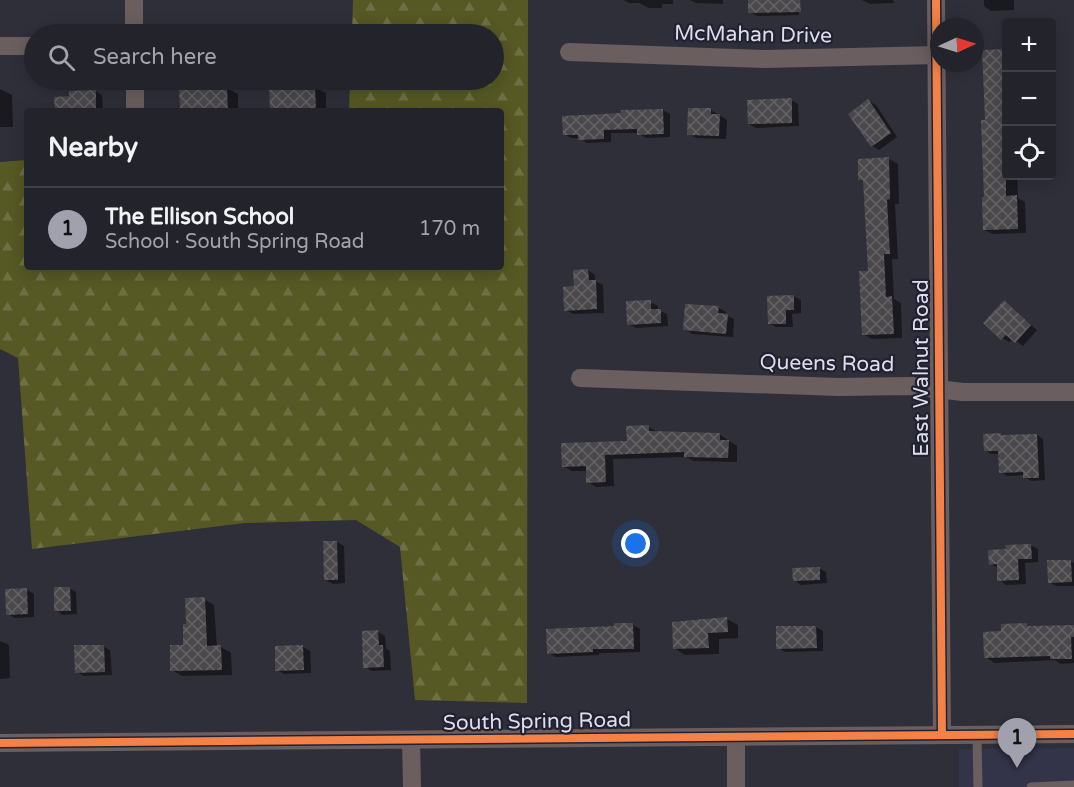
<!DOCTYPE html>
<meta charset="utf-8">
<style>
:root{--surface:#23232c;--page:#2b2b34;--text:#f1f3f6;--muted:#a3a4a9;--line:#404048;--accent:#a1a1ad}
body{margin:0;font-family:"Varela Round",sans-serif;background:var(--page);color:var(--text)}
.controls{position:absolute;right:18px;top:18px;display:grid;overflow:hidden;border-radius:6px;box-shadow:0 3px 15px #0003}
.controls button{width:54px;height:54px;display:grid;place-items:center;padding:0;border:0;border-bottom:2px solid var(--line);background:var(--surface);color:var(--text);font:30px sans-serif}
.compass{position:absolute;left:930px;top:18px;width:54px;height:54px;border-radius:50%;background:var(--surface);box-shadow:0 3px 15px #0003;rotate:86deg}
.you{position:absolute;left:636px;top:544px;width:21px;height:21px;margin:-15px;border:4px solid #fff;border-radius:50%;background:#1a73e8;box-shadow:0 0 0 9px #1a73e833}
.badge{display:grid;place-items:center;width:39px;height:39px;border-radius:50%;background:var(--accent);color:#111;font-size:20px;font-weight:700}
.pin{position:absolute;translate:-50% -50px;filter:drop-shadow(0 2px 3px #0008)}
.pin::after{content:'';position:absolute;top:32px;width:21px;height:18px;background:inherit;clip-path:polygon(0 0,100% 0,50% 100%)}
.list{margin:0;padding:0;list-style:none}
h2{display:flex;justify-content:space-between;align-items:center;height:78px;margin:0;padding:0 24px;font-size:26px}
h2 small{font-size:20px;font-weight:400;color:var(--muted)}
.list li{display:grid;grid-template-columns:39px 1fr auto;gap:18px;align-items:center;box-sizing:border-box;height:84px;padding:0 24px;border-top:2px solid var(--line)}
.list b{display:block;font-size:22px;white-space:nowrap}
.list p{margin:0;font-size:20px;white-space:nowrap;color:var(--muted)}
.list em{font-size:20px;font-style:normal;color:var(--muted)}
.icon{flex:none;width:33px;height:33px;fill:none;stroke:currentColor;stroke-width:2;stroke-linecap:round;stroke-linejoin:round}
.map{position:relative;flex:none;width:1074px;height:787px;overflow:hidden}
.search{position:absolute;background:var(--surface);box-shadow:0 3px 15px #0003;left:24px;top:24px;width:480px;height:66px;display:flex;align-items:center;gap:15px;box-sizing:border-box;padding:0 21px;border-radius:33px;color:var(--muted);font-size:22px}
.panel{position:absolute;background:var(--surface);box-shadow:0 3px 15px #0003;left:24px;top:108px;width:480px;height:162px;border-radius:6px}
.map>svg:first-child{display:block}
.built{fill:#33334a}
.forest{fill:url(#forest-firs)}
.shadow{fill:#0007}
.building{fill:url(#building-cross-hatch)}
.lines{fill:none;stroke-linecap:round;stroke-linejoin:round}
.service{stroke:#6a5f5e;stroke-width:9}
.minor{stroke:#6a5f5e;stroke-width:18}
.cycleway-casing{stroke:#212134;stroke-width:11}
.cycleway{stroke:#f48246;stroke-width:8}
.labels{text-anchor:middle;stroke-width:4.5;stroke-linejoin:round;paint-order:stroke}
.street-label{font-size:21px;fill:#dedeeb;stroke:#212134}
</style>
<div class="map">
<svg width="1074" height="787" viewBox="0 0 1074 787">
<defs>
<pattern id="forest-firs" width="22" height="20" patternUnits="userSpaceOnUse" patternTransform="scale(1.5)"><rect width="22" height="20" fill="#565924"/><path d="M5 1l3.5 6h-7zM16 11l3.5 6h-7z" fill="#6e7044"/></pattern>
<pattern id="building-cross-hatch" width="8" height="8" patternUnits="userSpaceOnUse" patternTransform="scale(1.5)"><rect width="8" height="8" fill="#4a484b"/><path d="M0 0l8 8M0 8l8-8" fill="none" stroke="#646265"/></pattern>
</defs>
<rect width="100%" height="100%" fill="#2f2f3a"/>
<!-- built -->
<path class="built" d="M1074,748V787H959V749Z"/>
<!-- forest -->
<path class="forest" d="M353,0H528L527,703L415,700L400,547L356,520L245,523L32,549L18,358L0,349V162L27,160V267H501V111H349L350,80H494V34H352Z"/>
<!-- shadow -->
<path class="shadow" d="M624,0H673V4H662V8H649L639,3H629Z
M690,0H723V4L696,3Z
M749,0H799V15L757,16L750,12Z
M862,0H893L894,3L870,4Z
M984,0H1014V10L991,11L984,6Z
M1006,50V176H1017L1018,198L1025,202L1026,233L993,234L984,230L986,121L984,51Z
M315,87L326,93V111H271Z
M227,88L238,94V111H182Z
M0,89L12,95L13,127H0Z
M95,91L102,95L103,111H56Z
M791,100L798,104L799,126L756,128L749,124Z
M869,101L876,105L897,137L879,150L872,146Z
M663,110L670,114V137L646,138L638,133H611V142L587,143L580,138H571L564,134Z
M711,110L727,120L726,139L696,138L689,134Z
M889,159L898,164L899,204H895L898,259H892L894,299L901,303L902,338L872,339L863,334L870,272L865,182L860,179Z
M588,270L595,275V281L603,285L604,313L573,314L566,310L575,288Z
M793,296L801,300V313L792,314L793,327H776L769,323Z
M650,302L658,306V310L667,314L668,326L636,328L628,324Z
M1004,302L1037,330L1023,346L1013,339L1009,342L1002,338Z
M719,308L726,312L725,315L734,319L733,337L692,334L685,329Z
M649,427L657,432L719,434L737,446V462L694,461L686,457L613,459L614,486L596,487L588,482V471H572L563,466L629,442Z
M1001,435L1004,437L1037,435L1043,439L1045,480L1031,481L1025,477V475L1007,476L1001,472L1000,454H991L985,450Z
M337,542L344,546L345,583L333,584L326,580Z
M1030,545L1038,549V562L1025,563L1026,584L1006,585L999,580L998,568L990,564L1007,550Z
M1071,561L1074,563V586H1056L1049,582Z
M819,568L826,572L827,583L801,585L794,580Z
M69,588L76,592L77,614L63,615L56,610Z
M27,590L34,594V617L15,618L8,614Z
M204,599L214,605L217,647H221L231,653L232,675L182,676L172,670L185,646L187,626Z
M727,619L738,625V638L719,639V654L685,655L674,648Z
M633,625L640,629V652L599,653V655L556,657L549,653L548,630Z
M1026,625L1031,628L1074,626V663L1061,664L1055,660L995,663L985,657Z
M816,627L823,631V651L785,652L778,648Z
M378,632L385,636L386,648L390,651L391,670L372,671L365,667Z
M0,641L9,645L10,678L0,679Z
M103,646L110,650L112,675L84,676L77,672Z
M303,647L310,651L311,673L284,674L277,670Z"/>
<!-- building -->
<path class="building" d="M748,0H800L801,12L748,13Z
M1006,49V196L1017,195L1018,229L983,230L982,197H984L981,120H985L982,50Z
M315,85L316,111H270L269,87Z
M227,86L228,111H180L179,88Z
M96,90V111H55L54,97L69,96V91Z
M792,98V123L748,124L747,100Z
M868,99L891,133L871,147L848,114Z
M688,108H711V114H720L719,136L687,135Z
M663,109L664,134L637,135V129L604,130V139L578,140V135H563L562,116L621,113V110Z
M889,157L890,199L887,200L890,254H884L886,297L892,296L894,334L862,335L859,271H868L863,180H858V159Z
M588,269L589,280H596L597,309L564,311L563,287L574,286L573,270Z
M794,295V310H786V324H768L767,296Z
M651,300V309H661V323L627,325L626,301Z
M1004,300L1031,325L1015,343L1006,335L1001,340L983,323Z
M685,304L719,306L718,313L728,314L726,334L683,330Z
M649,425V431L720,433V440H729L728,458L684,457V452L605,455L606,482L586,483V466L562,467L561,443L627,441L626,426Z
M1001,433V435L1037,434L1039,478H1023V472L999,473L998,451H984L983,434Z
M323,541H337L338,580H324Z
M1031,544L1032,559H1018L1019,580L997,581V564L989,565L988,550L1006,549L1005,545Z
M1047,560H1071L1072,582L1048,583Z
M820,567V580L793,581L792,568Z
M54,587H70L71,611H54Z
M27,588L28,614L6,615L5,589Z
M205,597L207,646L221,645L222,670L170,671V645H183V624H186L185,598Z
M727,617L728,632L708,633L709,648L673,649L672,622Z
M614,623H633L634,649H593V652L547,654L546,629L614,626Z
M1027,623V626L1074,625V637H1071L1072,659H1050V656L984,658L983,632L1001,631V624Z
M776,626H816L817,648L776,649Z
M378,630L379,645H383L384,667L363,668L362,631Z
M74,645H104L105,672L75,673Z
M303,645L304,670L275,671V646Z"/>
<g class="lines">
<!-- service -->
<path class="service" d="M977,735L978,787
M1031,787L1074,785"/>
<!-- minor -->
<path class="minor" d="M134,0V34
M936,0L942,735
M0,46H34
M569,52L764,59L937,55
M135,80V111
M580,378L838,387L911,386L963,392H1074
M736,737V787
M411,740L412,787
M0,743L1074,734"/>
<defs>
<path id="cycleway" d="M936,0L942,735
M0,743L1074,734"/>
</defs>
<!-- cycleway casing -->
<use href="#cycleway" class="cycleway-casing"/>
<!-- cycleway -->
<use href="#cycleway" class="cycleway"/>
</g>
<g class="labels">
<!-- street labels -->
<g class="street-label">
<text transform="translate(753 34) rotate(1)" y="7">McMahan Drive</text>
<text transform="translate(827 363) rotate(1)" y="7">Queens Road</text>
<text transform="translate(921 368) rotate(-90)" y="7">East Walnut Road</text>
<text transform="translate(537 721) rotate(-1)" y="7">South Spring Road</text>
</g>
</g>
</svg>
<div class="controls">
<button>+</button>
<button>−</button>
<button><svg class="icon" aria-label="locate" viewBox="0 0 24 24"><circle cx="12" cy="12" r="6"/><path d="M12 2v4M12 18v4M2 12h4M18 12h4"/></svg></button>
</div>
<svg class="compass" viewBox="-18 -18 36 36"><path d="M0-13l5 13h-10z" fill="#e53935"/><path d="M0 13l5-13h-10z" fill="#a3a4a9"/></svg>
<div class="you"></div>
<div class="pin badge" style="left:1017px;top:768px">1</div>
<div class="search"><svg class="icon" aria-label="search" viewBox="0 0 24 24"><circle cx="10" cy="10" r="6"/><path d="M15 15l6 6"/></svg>Search here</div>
<section class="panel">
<h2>Nearby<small></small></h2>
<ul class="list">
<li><span class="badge">1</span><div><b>The Ellison School</b><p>School · South Spring Road</p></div><em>170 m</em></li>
</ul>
</section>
</div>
